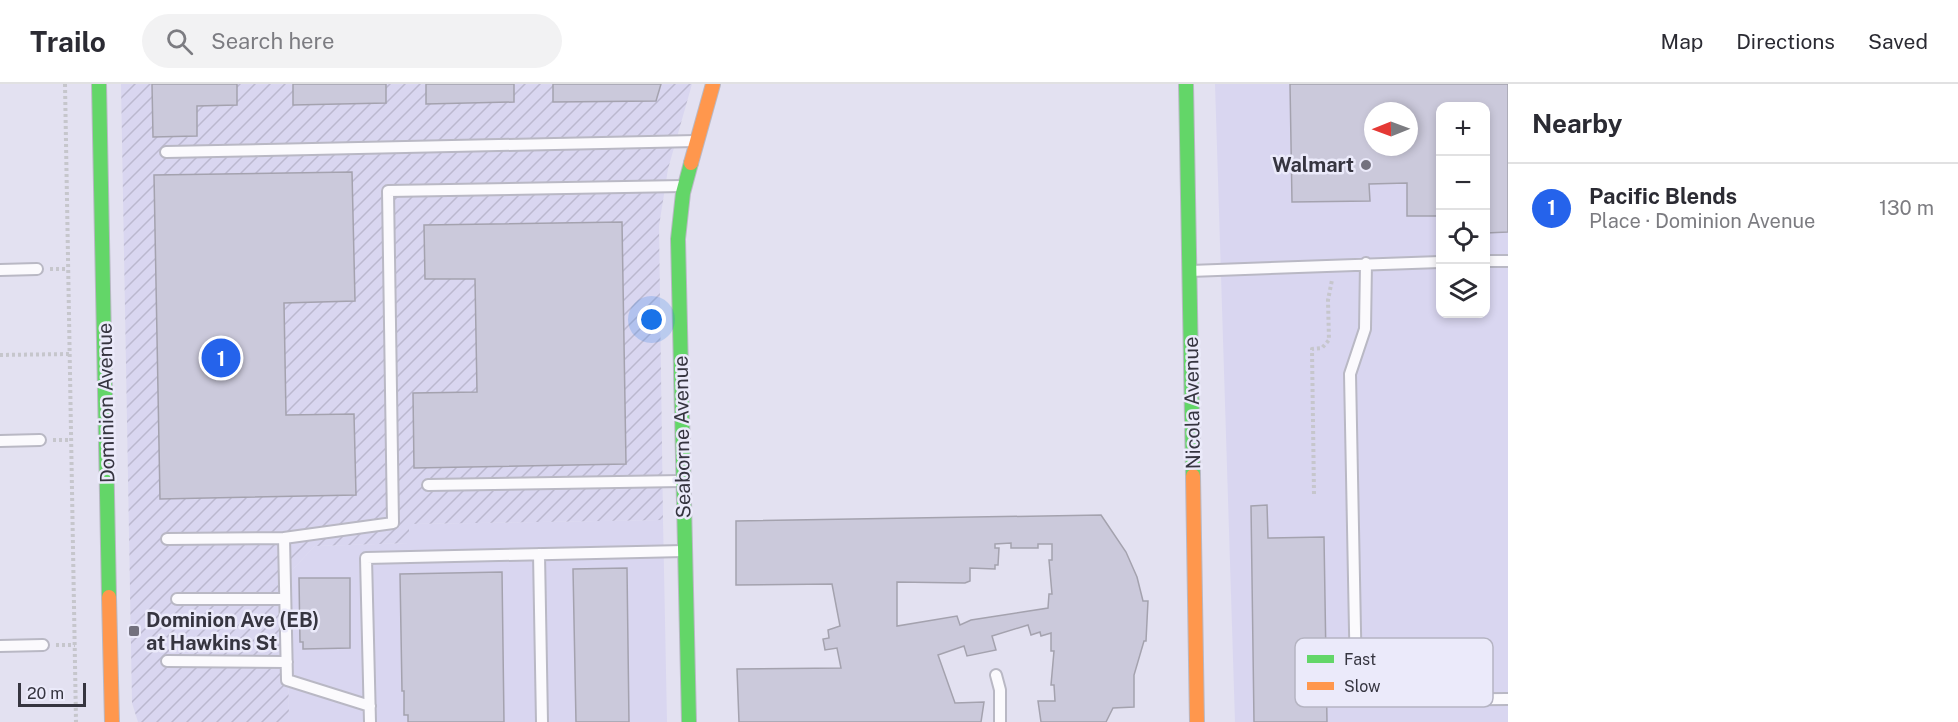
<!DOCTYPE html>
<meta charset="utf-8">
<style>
:root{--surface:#fff;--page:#f2f2f3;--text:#2b2b33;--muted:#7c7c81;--line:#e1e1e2;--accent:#2563eb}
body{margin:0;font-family:"Public Sans",sans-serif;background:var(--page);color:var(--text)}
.controls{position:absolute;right:18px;top:18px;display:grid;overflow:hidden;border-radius:12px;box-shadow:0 3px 9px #0003}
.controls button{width:54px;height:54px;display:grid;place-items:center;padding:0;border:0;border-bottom:2px solid var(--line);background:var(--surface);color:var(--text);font:30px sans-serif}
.compass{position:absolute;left:1364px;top:18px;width:54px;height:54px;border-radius:50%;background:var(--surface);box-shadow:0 3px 9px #0003;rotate:269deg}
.scale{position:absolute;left:18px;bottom:15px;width:68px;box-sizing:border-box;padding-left:6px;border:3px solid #363540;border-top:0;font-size:16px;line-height:21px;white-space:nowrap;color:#363540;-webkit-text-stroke:4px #ebeafa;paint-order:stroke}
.you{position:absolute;left:652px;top:236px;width:21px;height:21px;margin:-15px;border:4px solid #fff;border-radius:50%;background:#1a73e8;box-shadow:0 0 0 9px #1a73e833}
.badge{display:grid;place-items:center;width:39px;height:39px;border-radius:50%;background:var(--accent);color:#fff;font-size:20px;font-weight:700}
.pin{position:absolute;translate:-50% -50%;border:3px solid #fff;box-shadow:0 2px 6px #0006}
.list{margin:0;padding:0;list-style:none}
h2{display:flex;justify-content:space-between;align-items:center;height:78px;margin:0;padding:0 24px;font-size:26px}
h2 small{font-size:20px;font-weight:400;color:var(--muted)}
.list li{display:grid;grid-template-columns:39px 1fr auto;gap:18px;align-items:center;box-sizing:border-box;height:90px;padding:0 24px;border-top:2px solid var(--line)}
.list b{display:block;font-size:22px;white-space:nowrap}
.list p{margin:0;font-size:20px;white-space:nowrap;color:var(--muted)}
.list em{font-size:20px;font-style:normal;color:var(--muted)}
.icon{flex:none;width:33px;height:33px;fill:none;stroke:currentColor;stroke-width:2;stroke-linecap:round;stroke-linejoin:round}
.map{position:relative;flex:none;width:1508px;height:638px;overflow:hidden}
header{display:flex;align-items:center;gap:36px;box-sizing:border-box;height:84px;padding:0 30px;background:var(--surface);border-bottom:2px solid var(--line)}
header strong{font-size:28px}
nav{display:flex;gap:33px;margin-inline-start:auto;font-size:21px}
.search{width:420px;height:54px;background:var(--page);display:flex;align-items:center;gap:15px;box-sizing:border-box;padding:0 21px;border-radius:33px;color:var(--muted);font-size:22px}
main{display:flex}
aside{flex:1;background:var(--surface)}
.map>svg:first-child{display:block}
.built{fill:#d9d6f0;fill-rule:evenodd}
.industrial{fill:url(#industrial-furrows)}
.building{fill:#cbc9db;stroke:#a4a2ae;stroke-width:1.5;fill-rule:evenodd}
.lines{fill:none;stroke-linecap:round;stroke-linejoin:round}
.lane-casing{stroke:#b9b8c4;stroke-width:14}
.fast-casing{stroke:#b9b8c4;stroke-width:16}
.slow-casing{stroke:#b9b8c4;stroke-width:16}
.path{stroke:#c6c6cc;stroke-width:4;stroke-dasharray:3 3;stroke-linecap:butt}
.lane{stroke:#fbfafd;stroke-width:10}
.fast{stroke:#63d668;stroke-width:14}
.slow{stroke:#ff974d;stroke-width:14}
.poi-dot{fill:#73717e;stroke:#ebeafa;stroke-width:2}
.labels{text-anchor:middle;stroke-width:5;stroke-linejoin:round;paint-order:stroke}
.poi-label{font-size:20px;font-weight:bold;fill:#363540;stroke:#ebeafa;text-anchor:end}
.street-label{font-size:20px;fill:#363540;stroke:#ebeafa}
.key{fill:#ebeafa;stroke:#b5b4c2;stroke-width:1.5}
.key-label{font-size:16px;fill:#363540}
</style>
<header>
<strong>Trailo</strong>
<div class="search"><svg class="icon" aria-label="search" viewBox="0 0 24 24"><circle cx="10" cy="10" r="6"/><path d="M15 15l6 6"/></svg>Search here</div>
<nav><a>Map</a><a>Directions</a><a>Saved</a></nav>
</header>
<main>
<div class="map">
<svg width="1508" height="638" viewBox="0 0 1508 638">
<defs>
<pattern id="industrial-furrows" width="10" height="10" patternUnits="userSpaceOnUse" patternTransform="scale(1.5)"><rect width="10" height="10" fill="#d9d6f0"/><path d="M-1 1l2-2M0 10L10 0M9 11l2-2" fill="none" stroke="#bbb8cf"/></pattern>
</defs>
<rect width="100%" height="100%" fill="#e3e1f1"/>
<!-- built -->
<path class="built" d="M1215,0H1508V638H1235ZM1440,22H1486V230H1440ZM1373,27H1409V63H1373Z
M663,436L667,638H289L287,499L291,487L315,462L409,459V440Z"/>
<!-- industrial -->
<path class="industrial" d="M121,0H692L668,85L659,142L663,436L409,440V459L315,462L291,487L287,499L289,638H138L132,619Z"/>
<!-- building -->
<path class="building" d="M152,0H237V21L197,22V52L153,53Z
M293,0H386V19L293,21Z
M426,0H514V18L426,20Z
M553,0H661L656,17L553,18Z
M1290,0H1508V148L1486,149V22H1440V132H1407V99L1369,100L1370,117L1292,118ZM1373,27H1409V63H1373Z
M352,88L355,217L284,219L286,331L354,330L356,411L160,415L154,91Z
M622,138L626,380L414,384L413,309L477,308L475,195H425L424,141Z
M1267,421L1268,454L1324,453L1327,638H1254L1251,422Z
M1101,431L1126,468L1137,493L1143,517H1148L1146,557H1144L1134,591V623L1113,624L1106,638H1041L1038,617H1055L1054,601H1051L1054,567H1051V549L1041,552L1040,548L1031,551L1028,541L992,552L996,566L967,572L964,562L938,571L955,619L984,618L981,638H739L737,585L841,584L837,564L825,566L823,555L829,554L828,546L840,542L832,500L736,501V437ZM1011,459V464H1038V460H1052V476H1049L1052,510H1049L1048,524L971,536L960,541L957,532L897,542V498L965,499L970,497V484L995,485V481H998L999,464H995V460Z
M627,484L629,638H576L573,485Z
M502,488L504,638H408V631H404V607H402L400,490Z
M299,494H350V564L303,565V558H300Z"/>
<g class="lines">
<defs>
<path id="lane" d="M166,68L696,57
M1486,177H1508
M1366,179L1365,245L1350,290L1356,597L1364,608L1381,616L1508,615
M0,186L37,185
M1190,187L1440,178
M0,357L40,356
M428,401L682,397
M284,454L393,439L388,107L683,102
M167,455L284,454L287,596L370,622
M539,470L542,638
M177,515H285
M0,562L43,561
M167,577L287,578
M996,591L1000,606V638
M370,638L366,474L684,467"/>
<path id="fast" d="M99,0L109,513
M1186,0L1193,392
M689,638L678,155L683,109L691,79"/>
<path id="slow" d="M691,79L713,0
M1193,392L1197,638
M109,513L112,638"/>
</defs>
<!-- lane casing -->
<use href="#lane" class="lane-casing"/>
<!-- fast casing -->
<use href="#fast" class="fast-casing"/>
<!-- slow casing -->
<use href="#slow" class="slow-casing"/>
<!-- path -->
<path class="path" d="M65,0L76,638
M50,185H68
M0,271L70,270
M53,356H71
M1314,410L1312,265L1322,264L1329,256L1328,216L1332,196
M56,561H75"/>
<!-- lane -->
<use href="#lane" class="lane"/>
<!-- fast -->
<use href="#fast" class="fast"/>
<!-- slow -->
<use href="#slow" class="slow"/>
</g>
<!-- markers -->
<g class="poi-dot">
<circle cx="1366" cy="81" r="6"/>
<rect x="128" y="541" width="12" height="12" rx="3"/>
</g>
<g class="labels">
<!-- poi labels -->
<g class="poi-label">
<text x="1354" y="88">Walmart</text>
<text x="146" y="543" text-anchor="start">Dominion Ave (EB)<tspan x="146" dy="23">at Hawkins St</tspan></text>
</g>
<!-- street labels -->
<g class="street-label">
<text transform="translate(106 319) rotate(-91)" y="7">Dominion Avenue</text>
<text transform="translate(1192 319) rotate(-91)" y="7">Nicola Avenue</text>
<text transform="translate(682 353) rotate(-91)" y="7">Seaborne Avenue</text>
</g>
</g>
<!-- legend -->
<rect x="1295" y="554" width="198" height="69" rx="9" class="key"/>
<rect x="1307" y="571" width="27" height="8" fill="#63d668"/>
<rect x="1307" y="598" width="27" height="8" fill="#ff974d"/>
<g class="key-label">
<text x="1344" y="581">Fast</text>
<text x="1344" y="608">Slow</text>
</g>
</svg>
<div class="controls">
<button>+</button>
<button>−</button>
<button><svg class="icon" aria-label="locate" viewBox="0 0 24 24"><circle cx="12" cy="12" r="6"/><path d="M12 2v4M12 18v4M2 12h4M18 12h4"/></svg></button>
<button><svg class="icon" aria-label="layers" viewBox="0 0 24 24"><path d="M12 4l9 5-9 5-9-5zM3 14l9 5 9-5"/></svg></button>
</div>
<svg class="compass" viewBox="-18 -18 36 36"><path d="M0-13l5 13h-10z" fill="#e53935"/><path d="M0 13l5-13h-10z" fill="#7c7c81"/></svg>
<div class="scale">20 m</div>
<div class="you"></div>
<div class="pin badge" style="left:221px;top:274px">1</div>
</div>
<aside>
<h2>Nearby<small></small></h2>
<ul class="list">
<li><span class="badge">1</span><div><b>Pacific Blends</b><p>Place · Dominion Avenue</p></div><em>130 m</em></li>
</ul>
</aside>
</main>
